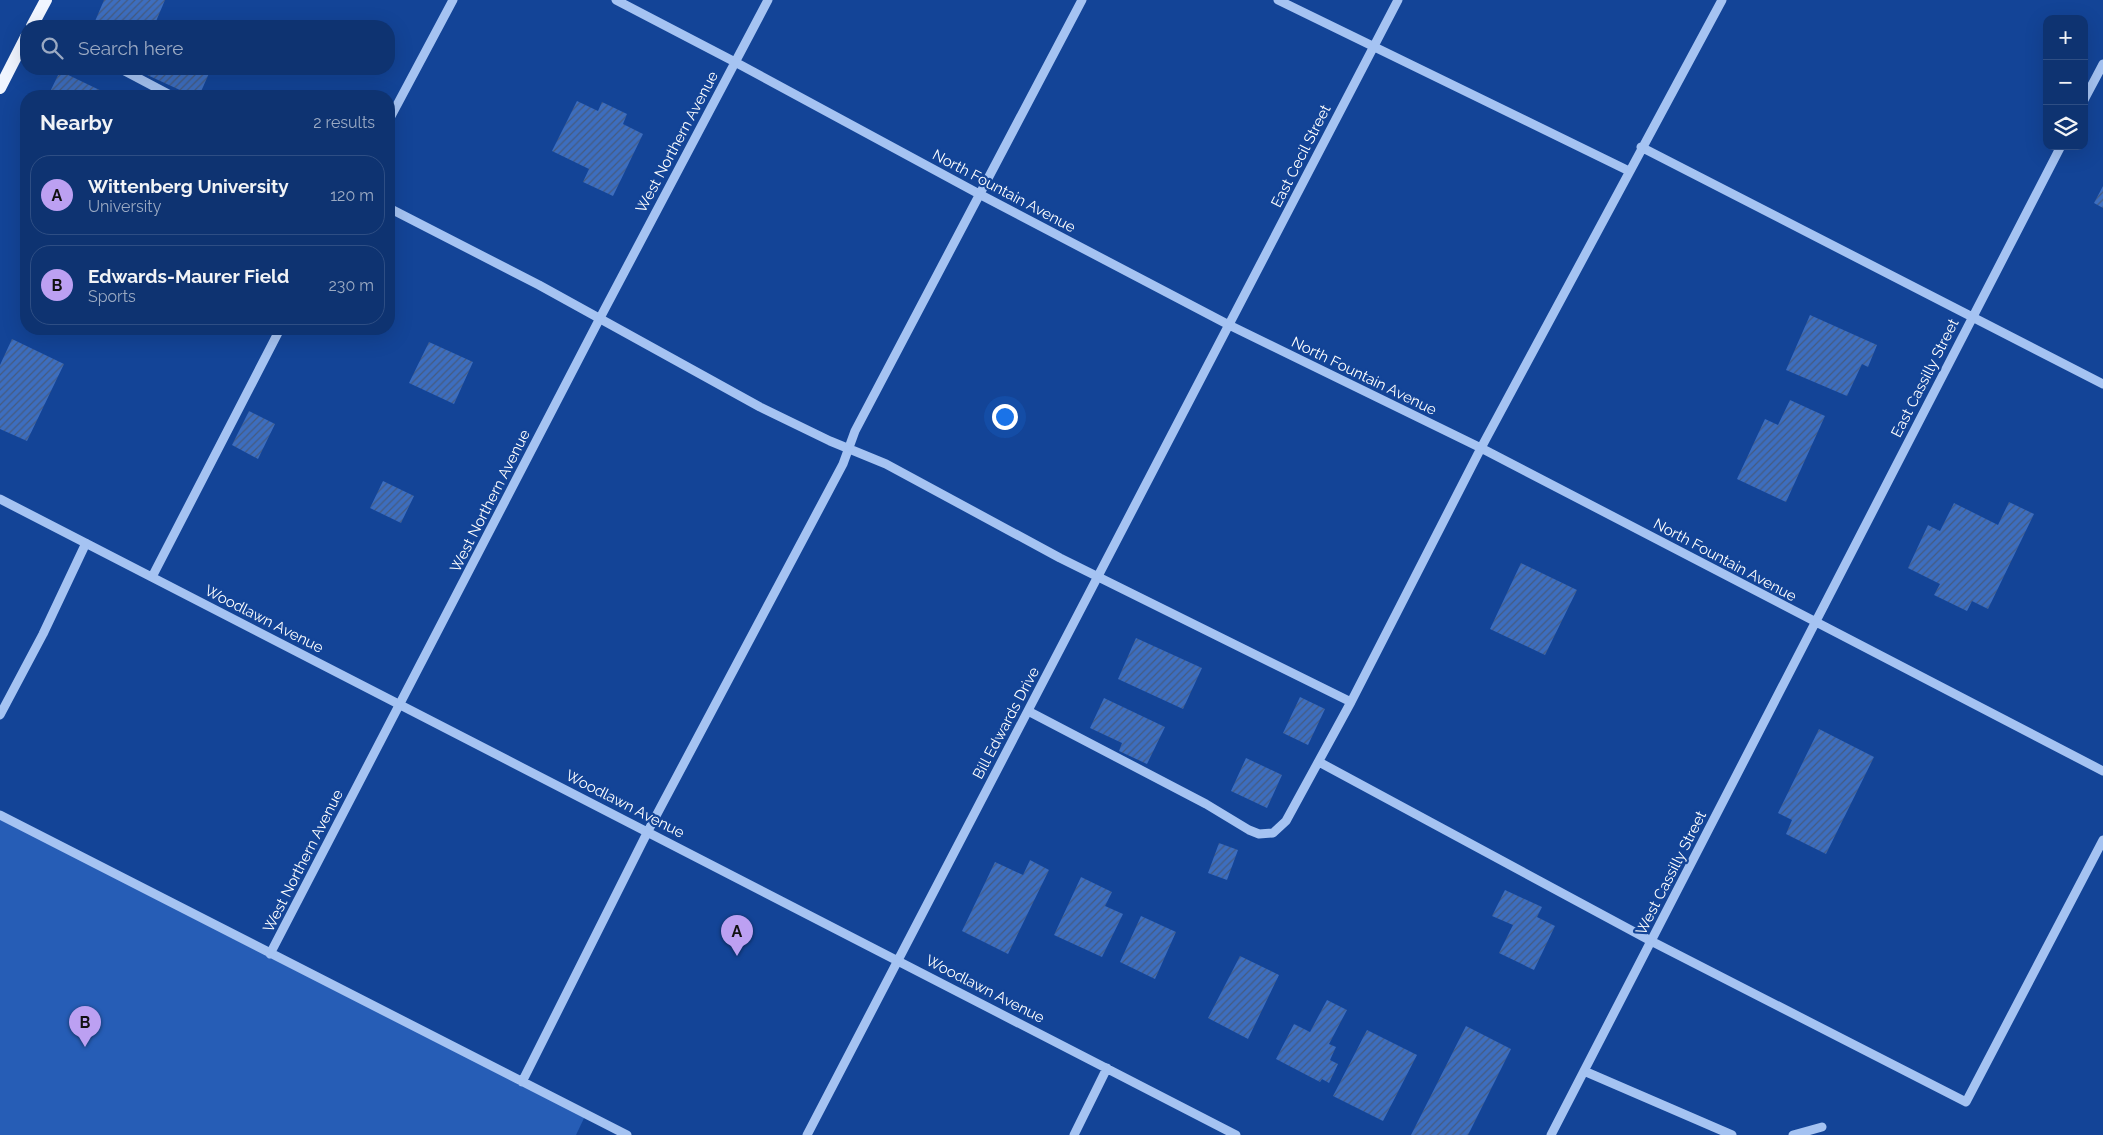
<!DOCTYPE html>
<meta charset="utf-8">
<style>
:root{--surface:#0e3371;--page:#173b76;--text:#f1f3f6;--muted:#9baac3;--line:#2e4e84;--accent:#bca0f2}
body{margin:0;font-family:Raleway,sans-serif;background:var(--page);color:var(--text)}
.controls{position:absolute;right:15px;top:15px;display:grid;overflow:hidden;border-radius:10px;box-shadow:0 5px 20px #0002}
.controls button{width:45px;height:45px;display:grid;place-items:center;padding:0;border:0;border-bottom:1px solid var(--line);background:var(--surface);color:var(--text);font:25px sans-serif}
.you{position:absolute;left:1004px;top:416px;width:18px;height:18px;margin:-12px;border:4px solid #fff;border-radius:50%;background:#1a73e8;box-shadow:0 0 0 8px #1a73e833}
.badge{display:grid;place-items:center;width:32px;height:32px;border-radius:50%;background:var(--accent);color:#111;font-size:16px;font-weight:700}
.pin{position:absolute;translate:-50% -41px;filter:drop-shadow(0 1px 2px #0008)}
.pin::after{content:'';position:absolute;top:26px;width:18px;height:15px;background:inherit;clip-path:polygon(0 0,100% 0,50% 100%)}
.list{margin:0;padding:0;list-style:none}
h2{display:flex;justify-content:space-between;align-items:center;height:65px;margin:0;padding:0 20px;font-size:21px}
h2 small{font-size:16px;font-weight:400;color:var(--muted)}
.list li{display:grid;grid-template-columns:32px 1fr auto;gap:15px;align-items:center;box-sizing:border-box;height:80px;margin:0 10px 10px;padding:0 10px;border:1px solid var(--line);border-radius:20px}
.list b{display:block;font-size:19px;white-space:nowrap}
.list p{margin:0;font-size:16px;white-space:nowrap;color:var(--muted)}
.list em{font-size:16px;font-style:normal;color:var(--muted)}
.icon{flex:none;width:28px;height:28px;fill:none;stroke:currentColor;stroke-width:2;stroke-linecap:round;stroke-linejoin:round}
.map{position:relative;flex:none;width:2103px;height:1135px;overflow:hidden}
.search{position:absolute;background:var(--surface);box-shadow:0 5px 20px #0002;left:20px;top:20px;width:375px;height:55px;display:flex;align-items:center;gap:12px;box-sizing:border-box;padding:0 18px;border-radius:20px;color:var(--muted);font-size:19px}
.panel{position:absolute;background:var(--surface);box-shadow:0 5px 20px #0002;left:20px;top:90px;width:375px;height:245px;border-radius:20px}
.map>svg:first-child{display:block}
.grass{fill:#265db6}
.building{fill:url(#building-hatch)}
.lines{fill:none;stroke-linecap:round;stroke-linejoin:round}
.minor{stroke:#a5c3f2;stroke-width:9}
.major{stroke:#f0f5ff;stroke-width:12}
.labels{text-anchor:middle;stroke-width:4.5;stroke-linejoin:round;paint-order:stroke}
.street-label{font-size:15px;fill:#fff;stroke:#134497}
</style>
<div class="map">
<svg width="2103" height="1135" viewBox="0 0 2103 1135">
<defs>
<pattern id="building-hatch" width="6" height="6" patternUnits="userSpaceOnUse" patternTransform="scale(1.25)"><rect width="6" height="6" fill="#3d6ebf"/><path d="M-1 1l2-2M0 6l6-6M5 7l2-2" fill="none" stroke="#455b80"/></pattern>
</defs>
<rect width="100%" height="100%" fill="#134497"/>
<!-- grass -->
<path class="grass" d="M0,815L586,1114L576,1135H0Z"/>
<!-- building -->
<path class="building" d="M104,0H165L154,26H93Z
M147,69H211L199,96H193L145,74Z
M60,71L112,96H48Z
M577,101L598,111L602,102L627,114L623,124L643,134L613,196L583,182L589,169L552,151Z
M2103,186V208L2094,203Z
M1810,315L1877,345L1868,367L1862,364L1847,396L1786,370Z
M12,339L64,364L27,441L0,429V365Z
M429,342L473,362L454,404L409,383Z
M1790,400L1825,416L1786,502L1737,479L1765,419L1778,425Z
M249,411L275,424L258,459L232,445Z
M383,481L414,496L401,523L370,508Z
M2009,502L2034,514L1988,609L1972,601L1967,611L1934,595L1940,584L1908,568L1928,525L1940,531L1954,503L1998,525Z
M1521,563L1577,590L1545,655L1490,629Z
M1136,638L1202,668L1183,709L1118,679Z
M1300,697L1325,709L1308,745L1283,733Z
M1104,698L1165,727L1147,764L1119,751L1122,743L1090,728Z
M1819,729L1874,757L1826,854L1786,834L1792,820L1778,813Z
M1246,758L1282,775L1267,808L1231,791Z
M1219,843L1238,850L1227,880L1208,873Z
M1030,860L1049,870L1008,954L962,931L995,862L1023,875Z
M1081,877L1112,892L1105,906L1123,914L1102,957L1054,935Z
M1505,890L1542,907L1537,917L1555,926L1534,970L1499,953L1513,925L1492,916Z
M1141,916L1176,932L1155,979L1120,962Z
M1240,956L1279,975L1248,1039L1208,1018Z
M1327,1000L1347,1010L1329,1044L1336,1047L1330,1060L1338,1064L1329,1083L1322,1079L1320,1082L1276,1059L1294,1024L1310,1032Z
M1466,1026L1511,1049L1468,1135H1411Z
M1367,1030L1417,1055L1383,1121L1333,1096Z"/>
<g class="lines">
<!-- minor -->
<path class="minor" d="M616,0L735,62L981,195L1229,325L1481,448L2103,771
M1278,0L1629,171
M121,69L172,96
M2084,100L2103,64
M389,120L453,0
M1641,147L2103,384
M389,208L539,285L760,407L830,441L886,464L1060,558L1351,702
M0,499L1236,1135
M152,577L280,329
M1028,711L1206,804L1249,830L1259,834L1273,833L1286,821L1351,702L1481,448L1722,0
M0,715L43,634L86,543
M1319,762L1651,941L1966,1102L2103,840
M0,815L627,1135
M270,954L600,318L768,0
M1584,1071L1732,1135
M522,1082L648,831L843,464L855,431L1082,0
M807,1135L1398,0
M1074,1135L1107,1068
M1551,1135L2061,146
M1793,1135L1822,1127"/>
<!-- major -->
<path class="major" d="M32,26L46,0
M0,88L26,37"/>
</g>
<g class="labels">
<!-- street labels -->
<g class="street-label">
<text transform="translate(677 142) rotate(-62)" y="5">West Northern Avenue</text>
<text transform="translate(1301 156) rotate(-63)" y="5">East Cecil Street</text>
<text transform="translate(1004 191) rotate(28)" y="5">North Fountain Avenue</text>
<text transform="translate(1364 376) rotate(26)" y="5">North Fountain Avenue</text>
<text transform="translate(1925 378) rotate(-63)" y="5">East Cassilly Street</text>
<text transform="translate(490 501) rotate(-63)" y="5">West Northern Avenue</text>
<text transform="translate(1725 560) rotate(28)" y="5">North Fountain Avenue</text>
<text transform="translate(264 619) rotate(27)" y="5">Woodlawn Avenue</text>
<text transform="translate(1006 723) rotate(-62)" y="5">Bill Edwards Drive</text>
<text transform="translate(625 804) rotate(27)" y="5">Woodlawn Avenue</text>
<text transform="translate(303 861) rotate(-63)" y="5">West Northern Avenue</text>
<text transform="translate(1671 873) rotate(-63)" y="5">West Cassilly Street</text>
<text transform="translate(985 989) rotate(27)" y="5">Woodlawn Avenue</text>
</g>
</g>
</svg>
<div class="controls">
<button>+</button>
<button>−</button>
<button><svg class="icon" aria-label="layers" viewBox="0 0 24 24"><path d="M12 4l9 5-9 5-9-5zM3 14l9 5 9-5"/></svg></button>
</div>
<div class="you"></div>
<div class="pin badge" style="left:737px;top:956px">A</div>
<div class="pin badge" style="left:85px;top:1047px">B</div>
<div class="search"><svg class="icon" aria-label="search" viewBox="0 0 24 24"><circle cx="10" cy="10" r="6"/><path d="M15 15l6 6"/></svg>Search here</div>
<section class="panel">
<h2>Nearby<small>2 results</small></h2>
<ul class="list">
<li><span class="badge">A</span><div><b>Wittenberg University</b><p>University</p></div><em>120 m</em></li>
<li><span class="badge">B</span><div><b>Edwards-Maurer Field</b><p>Sports</p></div><em>230 m</em></li>
</ul>
</section>
</div>
